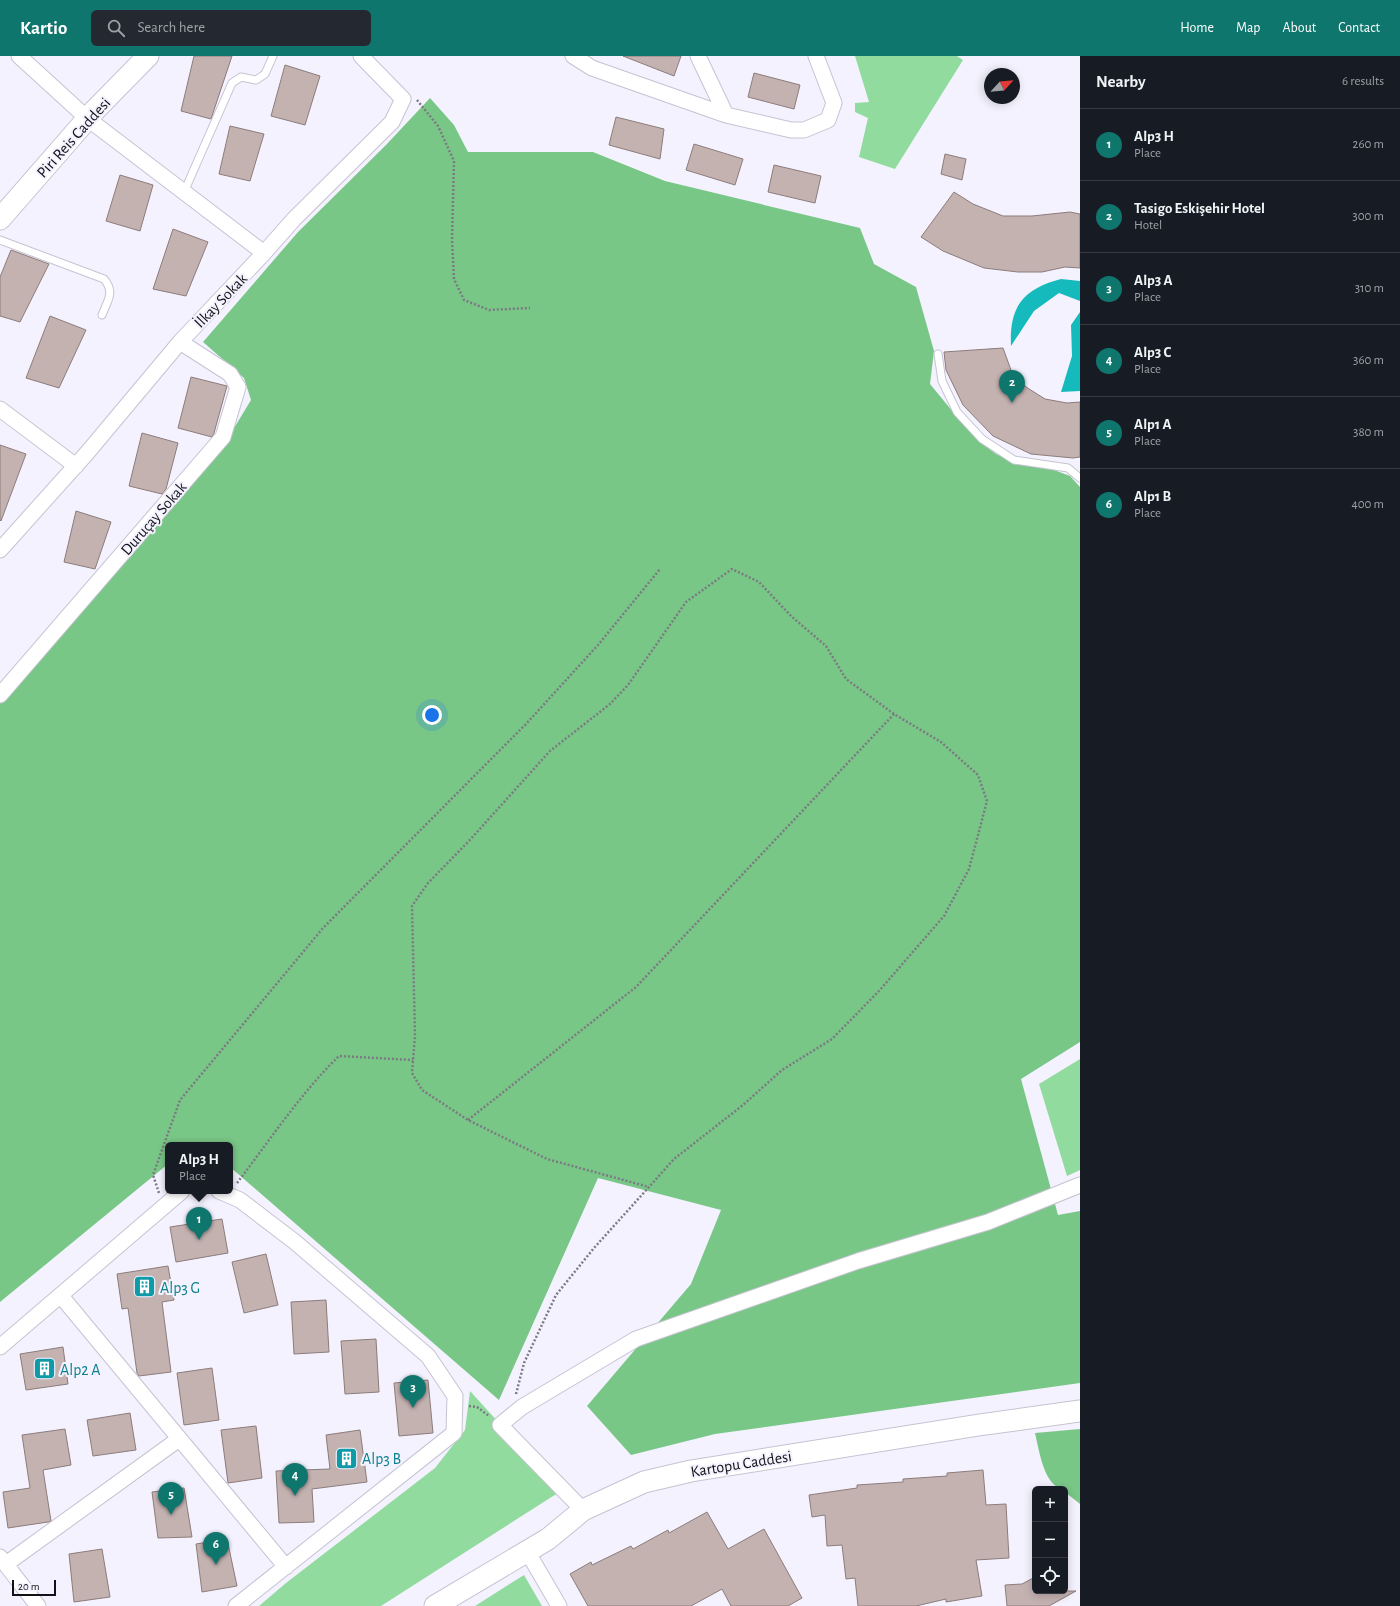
<!DOCTYPE html>
<meta charset="utf-8">
<style>
:root{--surface:#171b24;--page:#242831;--text:#f1f3f6;--muted:#9ea1a6;--line:#363941;--accent:#0f766e}
body{margin:0;font-family:"Alegreya Sans",sans-serif;background:var(--page);color:var(--text)}
.controls{position:absolute;right:12px;bottom:12px;display:grid;overflow:hidden;border-radius:6px;box-shadow:0 2px 10px #0003}
.controls button{width:36px;height:36px;display:grid;place-items:center;padding:0;border:0;border-bottom:1px solid var(--line);background:var(--surface);color:var(--text);font:20px sans-serif}
.compass{position:absolute;left:984px;top:12px;width:36px;height:36px;border-radius:50%;background:var(--surface);box-shadow:0 2px 10px #0003;rotate:64deg}
.scale{position:absolute;left:12px;bottom:10px;width:44px;box-sizing:border-box;padding-left:4px;border:2px solid #121116;border-top:0;font-size:11px;line-height:14px;white-space:nowrap;color:#121116;-webkit-text-stroke:3px #f4f2fe;paint-order:stroke}
.you{position:absolute;left:432px;top:659px;width:14px;height:14px;margin:-10px;border:3px solid #fff;border-radius:50%;background:#1a73e8;box-shadow:0 0 0 6px #1a73e833}
.badge{display:grid;place-items:center;width:26px;height:26px;border-radius:50%;background:var(--accent);color:#fff;font-size:13px;font-weight:700}
.pin{position:absolute;translate:-50% -33px;filter:drop-shadow(0 1px 2px #0008)}
.pin::after{content:'';position:absolute;top:21px;width:14px;height:12px;background:inherit;clip-path:polygon(0 0,100% 0,50% 100%)}
.popup{position:absolute;left:165px;top:1086px;width:68px;height:52px;box-sizing:border-box;display:grid;place-content:center;border-radius:6px;background:var(--surface);filter:drop-shadow(0 1px 3px #0005);font-size:13px;white-space:nowrap;color:var(--muted)}
.popup b{font-size:15px;color:var(--text)}
.popup::after{content:'';position:absolute;left:50%;top:100%;margin-left:-8px;border:8px solid transparent;border-top-color:var(--surface)}
.list{margin:0;padding:0;list-style:none}
h2{display:flex;justify-content:space-between;align-items:center;height:52px;margin:0;padding:0 16px;font-size:17px}
h2 small{font-size:13px;font-weight:400;color:var(--muted)}
.list li{display:grid;grid-template-columns:26px 1fr auto;gap:12px;align-items:center;box-sizing:border-box;height:72px;padding:0 16px;border-top:1px solid var(--line)}
.list b{display:block;font-size:15px;white-space:nowrap}
.list p{margin:0;font-size:13px;white-space:nowrap;color:var(--muted)}
.list em{font-size:13px;font-style:normal;color:var(--muted)}
.icon{flex:none;width:22px;height:22px;fill:none;stroke:currentColor;stroke-width:2;stroke-linecap:round;stroke-linejoin:round}
.map{position:relative;flex:none;width:1080px;height:1550px;overflow:hidden}
header{display:flex;align-items:center;gap:24px;box-sizing:border-box;height:56px;padding:0 20px;background:var(--accent);color:#fff}
header strong{font-size:19px}
nav{display:flex;gap:22px;margin-inline-start:auto;font-size:14px}
.search{width:280px;height:36px;background:var(--page);display:flex;align-items:center;gap:10px;box-sizing:border-box;padding:0 14px;border-radius:6px;color:var(--muted);font-size:15px}
main{display:flex}
aside{flex:1;background:var(--surface)}
.map>svg:first-child{display:block}
.green{fill:#92db9e}
.forest{fill:#79c787}
.water{fill:#15bbbc}
.building{fill:#c4b2b1;stroke:#8c7c7b}
.lines{fill:none;stroke-linecap:round;stroke-linejoin:round}
.lane-casing{stroke:#c6c3d2;stroke-width:9}
.street-casing{stroke:#c6c3d2;stroke-width:17}
.secondary-casing{stroke:#c6c3d2;stroke-width:23}
.path{stroke:#7b7a82;stroke-width:2.5;stroke-dasharray:2 2;stroke-linecap:butt}
.lane{stroke:#fff;stroke-width:7}
.street{stroke:#fff;stroke-width:15}
.secondary{stroke:#fff;stroke-width:21}
.labels{text-anchor:middle;stroke-width:4;stroke-linejoin:round;paint-order:stroke}
.street-label{font-size:16px;fill:#121116;stroke:#f4f2fe}
.culture-label{font-size:16px;fill:#0d838f;stroke:#f4f2fe;text-anchor:start}
</style>
<header>
<strong>Kartio</strong>
<div class="search"><svg class="icon" aria-label="search" viewBox="0 0 24 24"><circle cx="10" cy="10" r="6"/><path d="M15 15l6 6"/></svg>Search here</div>
<nav><a>Home</a><a>Map</a><a>About</a><a>Contact</a></nav>
</header>
<main>
<div class="map">
<svg width="1080" height="1550" viewBox="0 0 1080 1550">
<rect width="100%" height="100%" fill="#f4f2fe"/>
<!-- green -->
<path class="green" d="M855,0H957L963,4L895,113L859,101L868,62L855,56V47L869,46Z
M1080,1003V1114L1067,1120L1039,1028Z
M470,1335L561,1435L381,1550H259L286,1527L435,1412L465,1374Z
M524,1519L542,1550H475Z"/>
<!-- forest -->
<path class="forest" d="M430,42L454,69L468,96H593L665,125L860,172L874,208L916,231L934,295L930,328L958,362L979,385L996,398L1015,406L1054,414L1070,420L1080,431V986L1021,1023L1058,1159L1080,1155V1327L715,1378L631,1399L587,1350L691,1228L721,1154L598,1122L499,1344L230,1111V1089H168V1108L0,1246V640L219,397L251,344L244,322L203,286L298,176L386,89Z
M1080,1373V1448L1065,1436V1433C1044,1433 1039,1393 1035,1377Z"/>
<!-- water -->
<path class="water" d="M1061,223L1080,225V245L1059,237L1034,255L1011,290C1009,251 1023,233 1061,223Z
M1080,256V335L1061,336L1072,300L1071,269Z"/>
<!-- building -->
<path class="building" d="M194,0H232L211,63L181,55Z
M623,0H681L674,20Z
M285,9L320,20L305,69L271,60Z
M754,17L800,29L794,53L748,41Z
M616,61L664,73L660,103L609,89Z
M230,70L264,78L250,125L219,118Z
M694,88L743,103L735,129L686,114Z
M945,98L966,103L962,124L941,118Z
M774,109L821,120L815,147L768,136Z
M120,119L153,129L140,175L106,165Z
M954,136L973,148L1003,160H1032L1070,156L1080,158V212L1065,211L1042,216H1018L984,212L943,195L921,181Z
M173,173L208,186L186,240L153,233Z
M11,194L49,208L20,266L0,260V221Z
M50,260L86,274L59,332L26,322Z
M1003,292L1011,314L1026,331L1045,343L1067,347L1080,346V401L1073,402L1031,398L993,380L963,349L946,314L944,296Z
M191,321L227,330L214,377L212,381L178,372Z
M142,377L178,387L166,433L162,438L129,430Z
M0,389L26,398L1,465L0,464Z
M76,455L111,466L95,513L64,506Z
M222,1163L228,1197L176,1206L170,1171Z
M266,1198L278,1249L244,1257L232,1206Z
M168,1210L174,1244L162,1246L171,1316L139,1320L137,1317L128,1252L122,1253L117,1218Z
M326,1244L329,1296L294,1298L291,1246Z
M376,1283L379,1336L345,1338L341,1285Z
M63,1291L68,1328L26,1334L20,1298Z
M212,1312L219,1364L184,1369L177,1317Z
M428,1324L433,1377L399,1380L394,1327Z
M130,1357L136,1394L93,1400L87,1364Z
M256,1370L262,1422L228,1427L221,1374Z
M65,1373L71,1409L43,1414L51,1465L48,1466L8,1472L3,1436L30,1432L22,1379Z
M360,1374L367,1426L312,1433L314,1466L279,1467L276,1415L330,1413L326,1379Z
M983,1414L986,1449L1006,1448L1009,1502L976,1504L982,1540L946,1546V1543L916,1550H858L855,1522L846,1523L842,1489L827,1490L825,1459L812,1461L809,1439L857,1432V1429L903,1426V1423L947,1420V1417Z
M184,1432L192,1481L158,1482L152,1436Z
M707,1456L728,1493L764,1473L802,1542L788,1550H731L722,1533L691,1550H588L570,1518L591,1506L592,1509L631,1490L633,1493L668,1474L669,1477Z
M227,1483L237,1530L202,1536L196,1488Z
M102,1493L110,1541L74,1546L69,1498Z
M1035,1521V1535H1076L1049,1550H1007L1005,1529L1022,1528Z"/>
<g class="lines">
<defs>
<path id="lane" d="M184,136L232,27L241,21L256,24L265,18L273,0
M0,184L104,223C115,236 108,244 102,259
M938,298L942,325L957,356L982,383L1014,404L1068,412L1080,422"/>
<path id="street" d="M19,0L88,63L264,197
M573,0L592,12L726,59L791,74H804L828,64L834,47L816,0
M698,0L726,59
M0,353L76,410
M0,494L87,397L180,286L264,197L294,163L392,66L403,43L361,0
M0,639L223,381L238,331L230,318L180,286
M219,1135L240,1144L295,1186L428,1300L455,1340L454,1377L236,1550
M61,1240L286,1511
M0,1291L182,1135
M583,1454L500,1369L522,1351L636,1283L858,1205L988,1166L1080,1129
M527,1495L559,1550
M0,1501L38,1550
M6,1508L179,1383"/>
<path id="secondary" d="M0,163L95,54L148,0
M435,1550L548,1483L583,1454L644,1426L691,1415L979,1369L1080,1355"/>
</defs>
<!-- lane casing -->
<use href="#lane" class="lane-casing"/>
<!-- street casing -->
<use href="#street" class="street-casing"/>
<!-- secondary casing -->
<use href="#secondary" class="secondary-casing"/>
<!-- path -->
<path class="path" d="M417,44L438,70L454,105L452,184L454,223L464,244L489,254L530,252
M468,1064L636,931L894,658
M237,1127C270,1084 300,1038 339,1000L413,1004
M159,1137L153,1119L180,1044L323,872L526,668L598,589L660,513
M516,1338L524,1307L556,1239L594,1192L649,1131L674,1103L743,1049L782,1014L832,983L879,935L944,860L969,813L987,745L978,719L941,686L894,658L846,623L826,590L791,560L759,526L732,513L686,546L628,629L610,648L550,695L468,786L428,827L412,850L415,980L412,1017L422,1034L468,1064L547,1103L649,1131
M469,1350L477,1351L489,1360"/>
<!-- lane -->
<use href="#lane" class="lane"/>
<!-- street -->
<use href="#street" class="street"/>
<!-- secondary -->
<use href="#secondary" class="secondary"/>
</g>
<!-- icons -->
<defs>
<symbol id="building-square" viewBox="-11 -11 22 22"><rect x="-9" y="-9" width="18" height="18" rx="4" fill="#0f9aa8" stroke="#f4f2fe"/><path d="M-4-6H4V6H1V3H-1V6H-4ZM-2.5-4.3h1.7v1.8h-1.7ZM.8-4.3h1.7v1.8H.8ZM-2.5-1h1.7V.8h-1.7ZM.8-1h1.7V.8H.8Z" fill="#fff"/></symbol>
</defs>
<g fill-rule="evenodd">
<use href="#building-square" x="132" y="1218" width="25" height="25"/>
<use href="#building-square" x="32" y="1300" width="25" height="25"/>
<use href="#building-square" x="334" y="1390" width="25" height="25"/>
</g>
<g class="labels">
<!-- street labels -->
<g class="street-label">
<text transform="translate(73 81) rotate(-48)" y="6">Piri Reis Caddesi</text>
<text transform="translate(220 244) rotate(-46)" y="6">İlkay Sokak</text>
<text transform="translate(153 462) rotate(-49)" y="6">Duruçay Sokak</text>
<text transform="translate(741 1407) rotate(-9)" y="6">Kartopu Caddesi</text>
</g>
<!-- culture labels -->
<g class="culture-label">
<text x="160" y="1237">Alp3 G</text>
<text x="60" y="1319">Alp2 A</text>
<text x="362" y="1408">Alp3 B</text>
</g>
</g>
</svg>
<div class="controls">
<button>+</button>
<button>−</button>
<button><svg class="icon" aria-label="locate" viewBox="0 0 24 24"><circle cx="12" cy="12" r="6"/><path d="M12 2v4M12 18v4M2 12h4M18 12h4"/></svg></button>
</div>
<svg class="compass" viewBox="-18 -18 36 36"><path d="M0-13l5 13h-10z" fill="#e53935"/><path d="M0 13l5-13h-10z" fill="#9ea1a6"/></svg>
<div class="scale">20 m</div>
<div class="you"></div>
<div class="pin badge" style="left:199px;top:1184px">1</div>
<div class="popup"><b>Alp3 H</b>Place</div>
<div class="pin badge" style="left:1012px;top:347px">2</div>
<div class="pin badge" style="left:413px;top:1352px">3</div>
<div class="pin badge" style="left:295px;top:1440px">4</div>
<div class="pin badge" style="left:171px;top:1459px">5</div>
<div class="pin badge" style="left:216px;top:1509px">6</div>
</div>
<aside>
<h2>Nearby<small>6 results</small></h2>
<ul class="list">
<li><span class="badge">1</span><div><b>Alp3 H</b><p>Place</p></div><em>260 m</em></li>
<li><span class="badge">2</span><div><b>Tasigo Eskişehir Hotel</b><p>Hotel</p></div><em>300 m</em></li>
<li><span class="badge">3</span><div><b>Alp3 A</b><p>Place</p></div><em>310 m</em></li>
<li><span class="badge">4</span><div><b>Alp3 C</b><p>Place</p></div><em>360 m</em></li>
<li><span class="badge">5</span><div><b>Alp1 A</b><p>Place</p></div><em>380 m</em></li>
<li><span class="badge">6</span><div><b>Alp1 B</b><p>Place</p></div><em>400 m</em></li>
</ul>
</aside>
</main>
